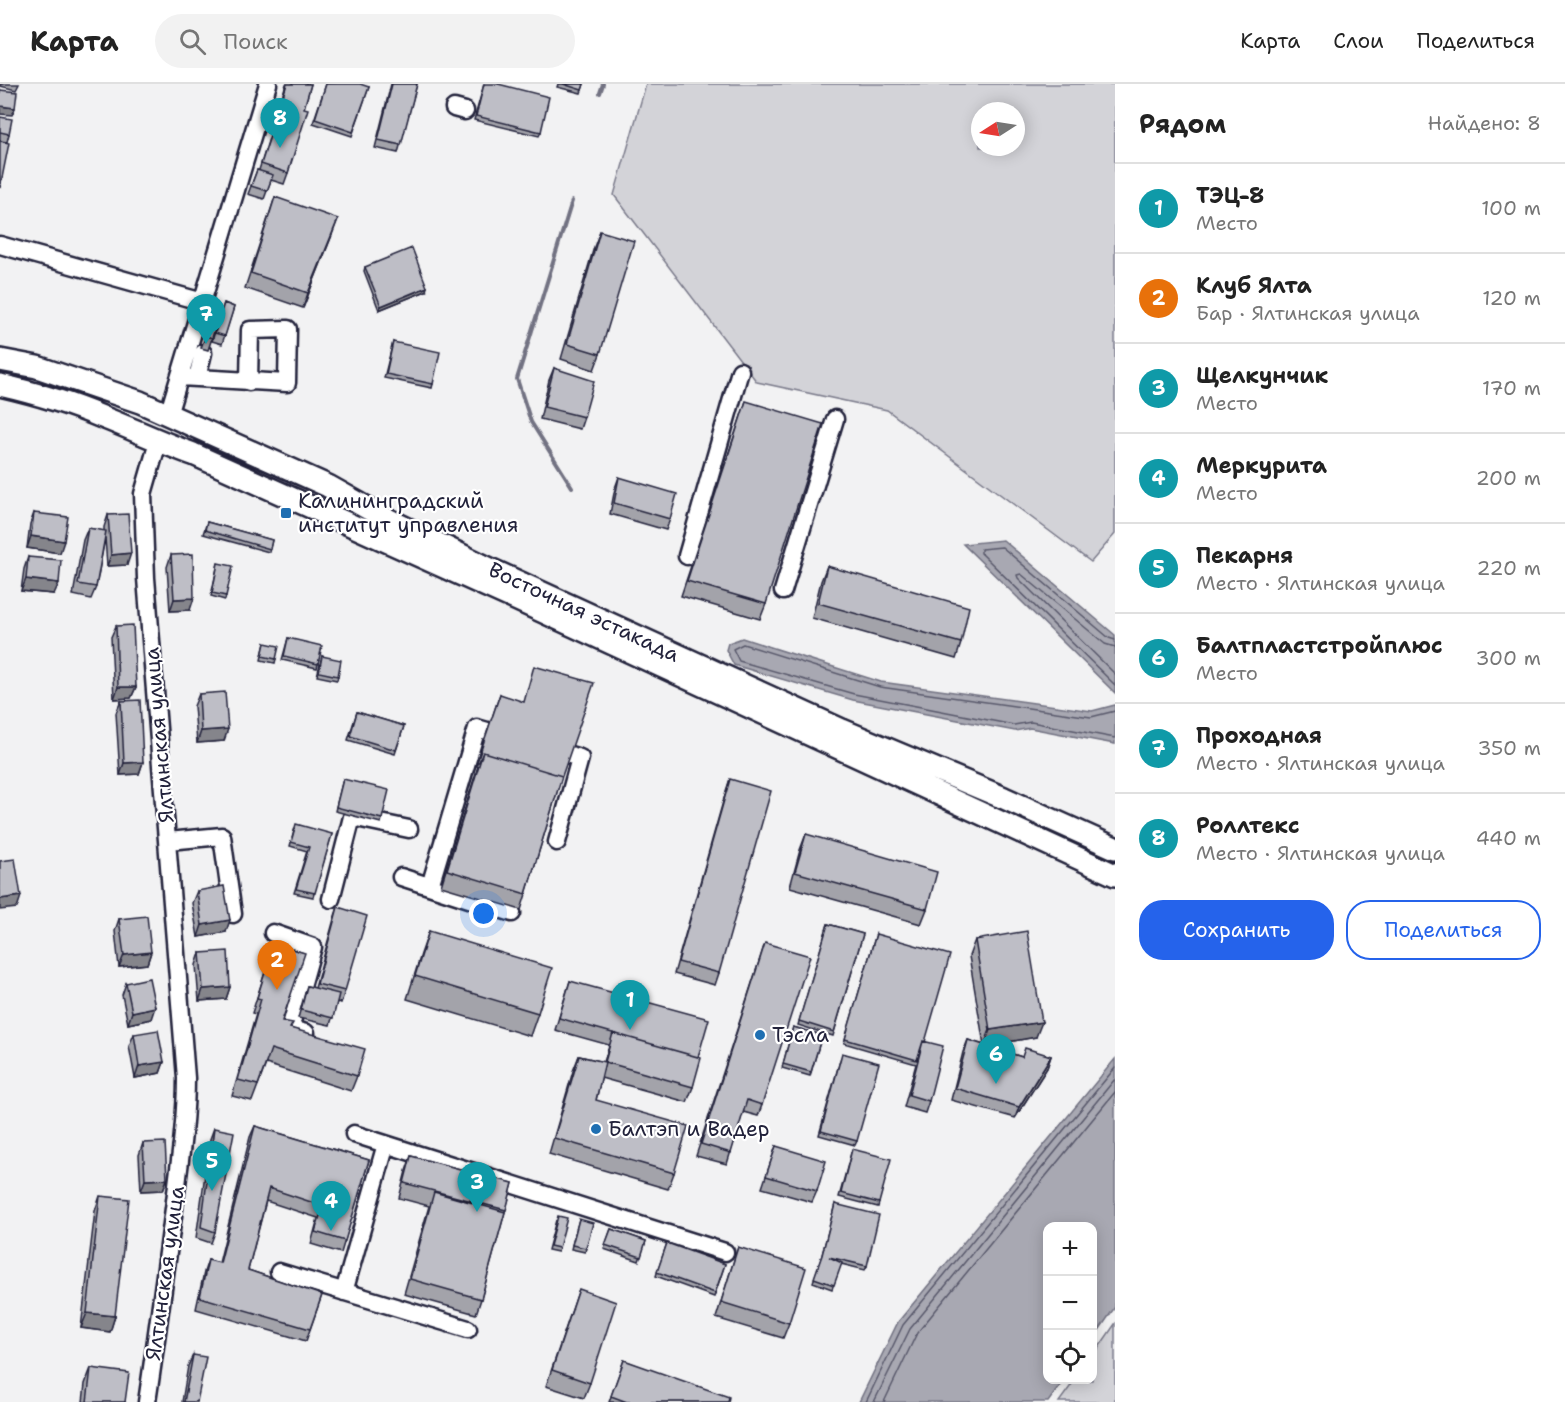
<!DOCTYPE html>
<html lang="ru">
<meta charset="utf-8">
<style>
:root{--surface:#fff;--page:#f2f2f2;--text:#222;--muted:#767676;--line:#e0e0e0;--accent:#2563eb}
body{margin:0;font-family:"Shantell Sans",sans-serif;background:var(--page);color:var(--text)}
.controls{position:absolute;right:18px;bottom:18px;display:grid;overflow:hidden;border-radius:12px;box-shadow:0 3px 15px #0003}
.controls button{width:54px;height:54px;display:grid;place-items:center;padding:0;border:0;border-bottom:2px solid var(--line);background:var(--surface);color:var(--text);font:30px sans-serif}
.compass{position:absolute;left:971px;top:18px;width:54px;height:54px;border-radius:50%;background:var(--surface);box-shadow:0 3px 15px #0003;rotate:258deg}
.you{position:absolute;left:484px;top:830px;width:21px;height:21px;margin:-15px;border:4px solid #fff;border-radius:50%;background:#1a73e8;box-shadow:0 0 0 9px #1a73e833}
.badge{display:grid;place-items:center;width:39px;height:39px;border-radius:50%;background:var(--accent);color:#fff;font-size:20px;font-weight:700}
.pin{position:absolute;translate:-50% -50px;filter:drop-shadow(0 2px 3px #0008)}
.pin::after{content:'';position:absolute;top:32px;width:21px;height:18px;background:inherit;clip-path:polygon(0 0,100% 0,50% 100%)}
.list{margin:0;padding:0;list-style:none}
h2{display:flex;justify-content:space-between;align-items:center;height:78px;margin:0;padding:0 24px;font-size:26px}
h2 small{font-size:20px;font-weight:400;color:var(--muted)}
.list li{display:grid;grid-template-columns:39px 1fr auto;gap:18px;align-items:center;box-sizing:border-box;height:90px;padding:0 24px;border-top:2px solid var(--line)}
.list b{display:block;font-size:22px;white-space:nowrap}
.list p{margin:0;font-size:20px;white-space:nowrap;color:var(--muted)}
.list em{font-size:20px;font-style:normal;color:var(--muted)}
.actions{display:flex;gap:12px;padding:18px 24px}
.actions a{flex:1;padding:14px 0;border:2px solid var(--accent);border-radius:24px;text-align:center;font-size:21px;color:var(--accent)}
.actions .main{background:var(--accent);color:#fff}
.icon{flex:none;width:33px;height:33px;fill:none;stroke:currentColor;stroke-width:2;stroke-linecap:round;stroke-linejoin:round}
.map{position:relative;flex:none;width:1115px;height:1318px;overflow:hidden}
header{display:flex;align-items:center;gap:36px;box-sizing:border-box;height:84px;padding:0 30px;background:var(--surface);border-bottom:2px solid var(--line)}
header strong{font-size:28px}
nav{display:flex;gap:33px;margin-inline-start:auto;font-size:21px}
.search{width:420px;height:54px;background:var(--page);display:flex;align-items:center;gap:15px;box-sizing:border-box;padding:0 21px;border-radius:33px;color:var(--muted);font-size:22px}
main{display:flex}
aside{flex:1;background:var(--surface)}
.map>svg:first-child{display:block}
.green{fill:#d3d3d8;stroke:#7a7a8a;stroke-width:1.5;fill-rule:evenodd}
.water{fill:#a8a8b2;stroke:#727282;stroke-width:1.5}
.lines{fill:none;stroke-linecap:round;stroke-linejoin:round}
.shore{stroke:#58586b;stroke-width:1.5}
.stream{stroke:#727282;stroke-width:4}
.minor-casing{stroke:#22223b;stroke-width:21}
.major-casing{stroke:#22223b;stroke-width:26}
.minor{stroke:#fff;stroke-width:16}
.major{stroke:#fff;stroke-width:21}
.wall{fill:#a3a3aa;stroke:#22223b;stroke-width:1.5}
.shaded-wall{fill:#85858b;stroke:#22223b;stroke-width:1.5}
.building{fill:#bebec6;stroke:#22223b;stroke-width:1.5}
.poi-dot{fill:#1f6fb2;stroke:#fff;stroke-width:2}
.labels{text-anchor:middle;stroke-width:4.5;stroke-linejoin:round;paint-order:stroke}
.poi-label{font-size:21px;fill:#22223b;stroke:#fff;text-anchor:start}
.street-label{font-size:21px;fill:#22223b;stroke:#fff}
</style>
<header>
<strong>Карта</strong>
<div class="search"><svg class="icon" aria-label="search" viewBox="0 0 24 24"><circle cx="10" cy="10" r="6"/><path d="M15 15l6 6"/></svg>Поиск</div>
<nav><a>Карта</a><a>Слои</a><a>Поделиться</a></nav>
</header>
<main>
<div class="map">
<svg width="1115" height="1318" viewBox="0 0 1115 1318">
<rect width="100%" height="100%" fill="#f2f2f3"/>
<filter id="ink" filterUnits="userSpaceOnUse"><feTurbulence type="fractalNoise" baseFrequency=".0167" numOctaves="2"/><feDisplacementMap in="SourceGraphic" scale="12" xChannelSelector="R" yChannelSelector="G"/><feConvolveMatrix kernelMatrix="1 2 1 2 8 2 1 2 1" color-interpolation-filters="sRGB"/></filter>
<g filter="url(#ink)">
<!-- green -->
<path class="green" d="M646,0H1115V450L1091,478L887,326L757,298L614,111ZM980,27H1016V63H980Z
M1115,1240V1318H1059L1075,1296H1092L1093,1272Z"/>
<!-- water -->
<path class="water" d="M1003,456L1115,551V609L963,460Z
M742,554L881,598L1092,627L1115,621V660L1030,644L1015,647L853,616L734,581L726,566L728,559Z
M1115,975V1223L1093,1255L1092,1142H1048V1296H1064L1048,1318H859L898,1238Z"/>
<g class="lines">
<!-- shore -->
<path class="shore" d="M1115,556L1109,554L1002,463L981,465V469L1115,601
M1115,563L1105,560L1021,490L1017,491L1018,494L1115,590
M1115,627L1091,633L880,603L743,560L733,565L739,577L854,610L1014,641L1031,638L1115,654
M866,1318L903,1241L1115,984
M874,1318L910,1245L1115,995
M884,1318L917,1249L1115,1008"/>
<!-- stream -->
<path class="stream" d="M600,9L603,0
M572,403L531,338L517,295L572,117"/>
<defs>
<path id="minor" d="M454,24L465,27
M0,161L203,218
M180,293L287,299L288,245L250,246L249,298
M197,294L203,269
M168,331L268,0
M687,472L740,287
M783,507L835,335
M550,665L580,674L557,758
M168,757L222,752L233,830
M401,793L512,829
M430,802L477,644L508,653
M331,815L352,733L409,745
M273,849L313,863L290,945L306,949
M354,1050L725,1168
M279,1188L468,1245
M344,1208L386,1060
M147,1318C157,1251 166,1184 175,1117C180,1076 186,1035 186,994L146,494L143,410L158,358"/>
<path id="major" d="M0,276L37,283L140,318L328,402L385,434L490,485L842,646L1004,714L1115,764
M0,301C35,309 69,319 102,333C133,345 162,359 193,370L513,514L1115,791"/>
</defs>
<!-- minor casing -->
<use href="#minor" class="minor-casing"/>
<!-- major casing -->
<use href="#major" class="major-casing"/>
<!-- minor -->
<use href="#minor" class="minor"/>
<!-- major -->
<use href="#major" class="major"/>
</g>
<!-- wall -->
<path class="wall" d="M0,0H19L16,6L0,2Z
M286,0H311L304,24L288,89L284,100L271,96L264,115L248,110L257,86H259Z
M326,0L369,3L352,52L313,39Z
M391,0H417L398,69L375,64Z
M484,0L541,48L539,52L474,36Z
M558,0H584L581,9L557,3Z
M0,33L9,50L7,58L0,57Z
M275,113L332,151L303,224L245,204Z
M600,147V270L594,286L561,275L594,163Z
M365,183L426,207L379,226L364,187Z
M224,219L234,223L222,260L212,257Z
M209,242L212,254L208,266L201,264Z
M393,258L433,300L432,304L384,294Z
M554,284L584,333L580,345L540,335L549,296Z
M746,317L766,520L760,535L681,512Z
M619,393L670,435L666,446L610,430L615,404Z
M34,429L60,469L27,464L30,440Z
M108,431L127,481L107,482L105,454L96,503L91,515L73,511L83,456L88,444L104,447V443Z
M207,438L272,456L269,468L203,450Z
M171,471L190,526L170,527L167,483Z
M28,473L54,510L21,507L24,485Z
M218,479L226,512L225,516L211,512Z
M827,482L961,559L956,575L812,534L821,497Z
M116,542L136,603L131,614L114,615L111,553Z
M288,554L318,580L317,584L282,576Z
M265,559L276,575L275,579L261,576Z
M322,572L338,592L337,596L317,592Z
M199,610L224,657L197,659L194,622Z
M500,610L561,695L526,810L521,826L441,802L478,682H476Z
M121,617L143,678L139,690L120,691L116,629Z
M357,628L404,642L395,670L348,656Z
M343,695L382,735L381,739L335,727Z
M730,695L719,889L715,901L674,890L726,707Z
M295,744L332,750L313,813L294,809L307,767L290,762Z
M806,750L927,825L921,840L790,803L800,766Z
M197,807L226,848L198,853L192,819Z
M338,823L345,907L341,919L337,918L330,941L298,934L307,902L315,904L334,835Z
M119,835L151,868L147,880L119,883L115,847Z
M828,840L863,850L833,952L798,941Z
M429,847L538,929L530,952L407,915L421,870Z
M876,850L925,958L929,1017L925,1029L904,1023L916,980L844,959Z
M975,856L1036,953L985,962L1022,973L1051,972L1047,984L1015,1034L951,1016L963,968L968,956L984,961L969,872Z
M765,859L762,1021L758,1032L743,1028L727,1080L696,1072Z
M274,860L282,937L357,992L351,1007L266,980L252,1017L232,1012L256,930L252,929Z
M200,869L230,903L226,915L199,917L196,881Z
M570,897L698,973L693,1003L687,1018L601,994L596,1016L674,1089L668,1105L549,1070L573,987L579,972L604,978L609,961L555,946Z
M126,899L151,935L128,940L122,911Z
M793,943L822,951L810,992L782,984Z
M134,950L164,978L160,989L135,994L129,962Z
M841,973L857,1057L855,1061L819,1051Z
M255,1042L369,1076L341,1169L311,1160L318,1134L266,1117L248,1186L322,1211L306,1257L196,1225L204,1188L208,1176L219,1179L250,1053Z
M214,1044L215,1148L211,1159L196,1154L210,1055Z
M143,1059L167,1095L163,1106L141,1107L139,1071Z
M776,1062L817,1107L812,1118L762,1104Z
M851,1069L879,1119L878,1123L839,1113Z
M411,1072L513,1099L481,1215L476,1230L404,1210L429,1122L399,1114L406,1087Z
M100,1112L115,1232L110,1248L81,1244L95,1127Z
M835,1120L867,1182L865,1186L841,1180L832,1205L813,1198L821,1175Z
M556,1136L559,1164L558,1168L548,1166Z
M578,1139L586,1164L585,1168L571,1165Z
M611,1145L646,1157L639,1177L604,1165Z
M667,1159L725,1180L714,1213L656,1192Z
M738,1163L789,1239L783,1254L716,1234Z
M579,1205L590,1299L584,1314L546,1302Z
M193,1271L197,1318H182L188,1282Z
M624,1276L728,1318H609Z
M91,1284L125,1318H83L85,1300Z"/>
<!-- shaded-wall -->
<path class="shaded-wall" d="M0,22L15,24L12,31L0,30Z
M338,135L332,151L303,224L308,209Z
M427,203L426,207L379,226L381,222Z
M31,452L64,457L60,469L27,464Z
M131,469L127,481L107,482L111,471Z
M26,495L59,499L54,510L21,507Z
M194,514L190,526L170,527L174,515Z
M118,603H136L131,614L114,615Z
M228,645L224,657L197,659L201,647Z
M143,678L139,690L120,691L124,679Z
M21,812L17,824L0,826V815Z
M230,836L226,848L198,853L202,841Z
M151,868L147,880L119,883L124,871Z
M230,903L226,915L199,917L203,905Z
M155,923L151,935L128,940L132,928Z
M1042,938L1036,953L984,962L990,946Z
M1051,972L1047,984L1015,1034L1019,1023Z
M164,978L160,989L135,994L139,982Z
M167,1095L163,1106L141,1107L145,1096Z
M87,1229L115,1232L110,1248L81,1244Z"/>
<!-- building -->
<path class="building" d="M287,0H311L304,24L308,25L288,89L261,80Z
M326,0H360L369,3L353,48L315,35Z
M392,0H417L401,61L378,56Z
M484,0H498L549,13L541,48L476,32Z
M563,0H584L582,6Z
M0,6L17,8L15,24L0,22Z
M0,33L12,35L9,50L0,48Z
M0,57L9,59L0,104Z
M257,86L273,91L267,107L251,102Z
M275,113L338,135L308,209L251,189Z
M600,147L634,157L600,270L567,260Z
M412,164L427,203L381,222L365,183Z
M224,219L234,223L225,252L215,249Z
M209,242L215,244L212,254L206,252Z
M393,258L440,268L433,300L386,290Z
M554,284L594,297L584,333L544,323Z
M746,317L823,340L766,520L687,497Z
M619,393L677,410L670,435L614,419Z
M34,429L68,433L64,457L31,452Z
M128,430L131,469L111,471L108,431Z
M207,438L272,456L270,465L205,446Z
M88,444L106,447L96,503L78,500Z
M193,470L194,514L174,515L171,471Z
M28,473L61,476L59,499L26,495Z
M218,479L233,482L226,512L212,509Z
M827,482L969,523L961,559L818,519Z
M133,541L136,603H118L116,542Z
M288,554L322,562L318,580L284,572Z
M265,559L279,562L276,575L262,572Z
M322,572L341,576L338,592L319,588Z
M534,582L594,599L561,695L562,692L483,668L479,678H477L500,610L524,618Z
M225,608L228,645L201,647L199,610Z
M140,616L143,678L124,679L121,617Z
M357,628L404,642L396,666L350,652Z
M483,668L562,692L526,810L447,786Z
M343,695L389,706L382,735L336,723Z
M730,695L771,707L719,889L678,878Z
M296,740L332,750L315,809L296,805L309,763L291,758Z
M806,750L937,788L927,825L795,788Z
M15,775L21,812L0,815V777Z
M224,802L230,836L202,841L197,807Z
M338,823L367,832L345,907L317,900Z
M147,832L151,868L124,871L119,835Z
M828,840L863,850L834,948L799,937Z
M429,847L552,884L538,929L415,892Z
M1027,847L1042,938L990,946L975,856Z
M876,850L950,871L925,958L923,957L917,976L845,955Z
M765,859L810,872L762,1021L747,1016L731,1069L701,1060Z
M274,860L305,869L282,937L293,939L290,944L365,965L357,992L271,965L258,1001L238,996L261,915L257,914Z
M228,867L230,903L203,905L200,869Z
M149,894L155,923L132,928L126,899Z
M570,897L709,935L698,973L559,934Z
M307,902L339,910L333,934L301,926Z
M793,943L822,951L811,988L783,980Z
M158,946L164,978L139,982L134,950Z
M613,949L701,974L693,1003L605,978L596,1016L688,1042L674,1089L554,1054L579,972L605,978Z
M968,956L1022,973L1025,964L1051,972L1019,1023L955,1004Z
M923,957L943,962L929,1017L909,1011Z
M842,969L879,979L857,1057L821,1047Z
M255,1042L369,1076L345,1157L315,1148L323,1122L269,1104L248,1186L322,1211L310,1245L200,1213L208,1176L220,1179Z
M214,1044L234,1048L215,1148L201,1143Z
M165,1058L167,1095L145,1096L143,1059Z
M776,1062L826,1077L817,1107L766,1092Z
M852,1065L891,1075L879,1119L841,1109Z
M411,1072L513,1099L506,1126L404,1099Z
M434,1108L505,1128L481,1215L410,1195Z
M100,1112L129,1115L115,1232L87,1229Z
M835,1120L879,1131L867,1182L829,1173L842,1179L834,1201L814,1194L822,1171Z
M558,1132L567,1134L559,1164L550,1162Z
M579,1135L593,1139L586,1164L572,1161Z
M611,1145L646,1157L641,1173L605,1161Z
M667,1159L725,1180L715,1209L657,1188Z
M738,1163L806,1184L789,1239L721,1218Z
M579,1205L616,1218L590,1299L552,1286Z
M193,1271L206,1273L197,1318H184Z
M624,1276L729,1313L728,1318H627L611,1312Z
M91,1284L129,1289L125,1318H87Z"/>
</g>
<!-- markers -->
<g class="poi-dot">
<rect x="280" y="423" width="12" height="12" rx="3"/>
<circle cx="760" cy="951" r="6"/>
<circle cx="596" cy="1045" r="6"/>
</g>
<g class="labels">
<!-- poi labels -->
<g class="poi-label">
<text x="298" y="424">Калининградский<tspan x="298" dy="24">институт управления</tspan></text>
<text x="772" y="958">Тэсла</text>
<text x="608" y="1052">Балтэп и Вадер</text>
</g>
<!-- street labels -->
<g class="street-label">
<text transform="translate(584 528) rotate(25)" y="7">Восточная эстакада</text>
<text transform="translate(159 651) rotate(-95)" y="7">Ялтинская улица</text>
<text transform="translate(165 1189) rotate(-82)" y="7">Ялтинская улица</text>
</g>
</g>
</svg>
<div class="controls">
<button>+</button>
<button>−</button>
<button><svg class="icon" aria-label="locate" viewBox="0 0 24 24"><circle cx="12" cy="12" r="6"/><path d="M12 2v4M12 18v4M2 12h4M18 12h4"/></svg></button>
</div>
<svg class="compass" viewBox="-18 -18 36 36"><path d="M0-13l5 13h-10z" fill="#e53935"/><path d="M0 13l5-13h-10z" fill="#767676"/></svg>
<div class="you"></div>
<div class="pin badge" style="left:630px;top:946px;background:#0f9aa8">1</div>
<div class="pin badge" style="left:277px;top:906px;background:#e8710a">2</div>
<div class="pin badge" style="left:477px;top:1128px;background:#0f9aa8">3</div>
<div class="pin badge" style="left:331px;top:1147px;background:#0f9aa8">4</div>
<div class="pin badge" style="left:212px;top:1107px;background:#0f9aa8">5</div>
<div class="pin badge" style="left:996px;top:1000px;background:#0f9aa8">6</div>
<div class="pin badge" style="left:206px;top:260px;background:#0f9aa8">7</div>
<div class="pin badge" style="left:280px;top:64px;background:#0f9aa8">8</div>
</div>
<aside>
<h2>Рядом<small>Найдено: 8</small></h2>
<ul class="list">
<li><span class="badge" style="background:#0f9aa8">1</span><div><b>ТЭЦ-8</b><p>Место</p></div><em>100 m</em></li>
<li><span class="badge" style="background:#e8710a">2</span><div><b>Клуб Ялта</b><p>Бар · Ялтинская улица</p></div><em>120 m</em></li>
<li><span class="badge" style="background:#0f9aa8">3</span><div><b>Щелкунчик</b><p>Место</p></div><em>170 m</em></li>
<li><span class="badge" style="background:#0f9aa8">4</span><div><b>Меркурита</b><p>Место</p></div><em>200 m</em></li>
<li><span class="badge" style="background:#0f9aa8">5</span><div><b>Пекарня</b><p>Место · Ялтинская улица</p></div><em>220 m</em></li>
<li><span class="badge" style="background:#0f9aa8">6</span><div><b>Балтпластстройплюс</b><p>Место</p></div><em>300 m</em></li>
<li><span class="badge" style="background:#0f9aa8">7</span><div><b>Проходная</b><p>Место · Ялтинская улица</p></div><em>350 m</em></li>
<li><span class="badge" style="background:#0f9aa8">8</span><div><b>Роллтекс</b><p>Место · Ялтинская улица</p></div><em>440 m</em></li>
</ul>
<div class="actions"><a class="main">Сохранить</a><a>Поделиться</a></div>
</aside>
</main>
